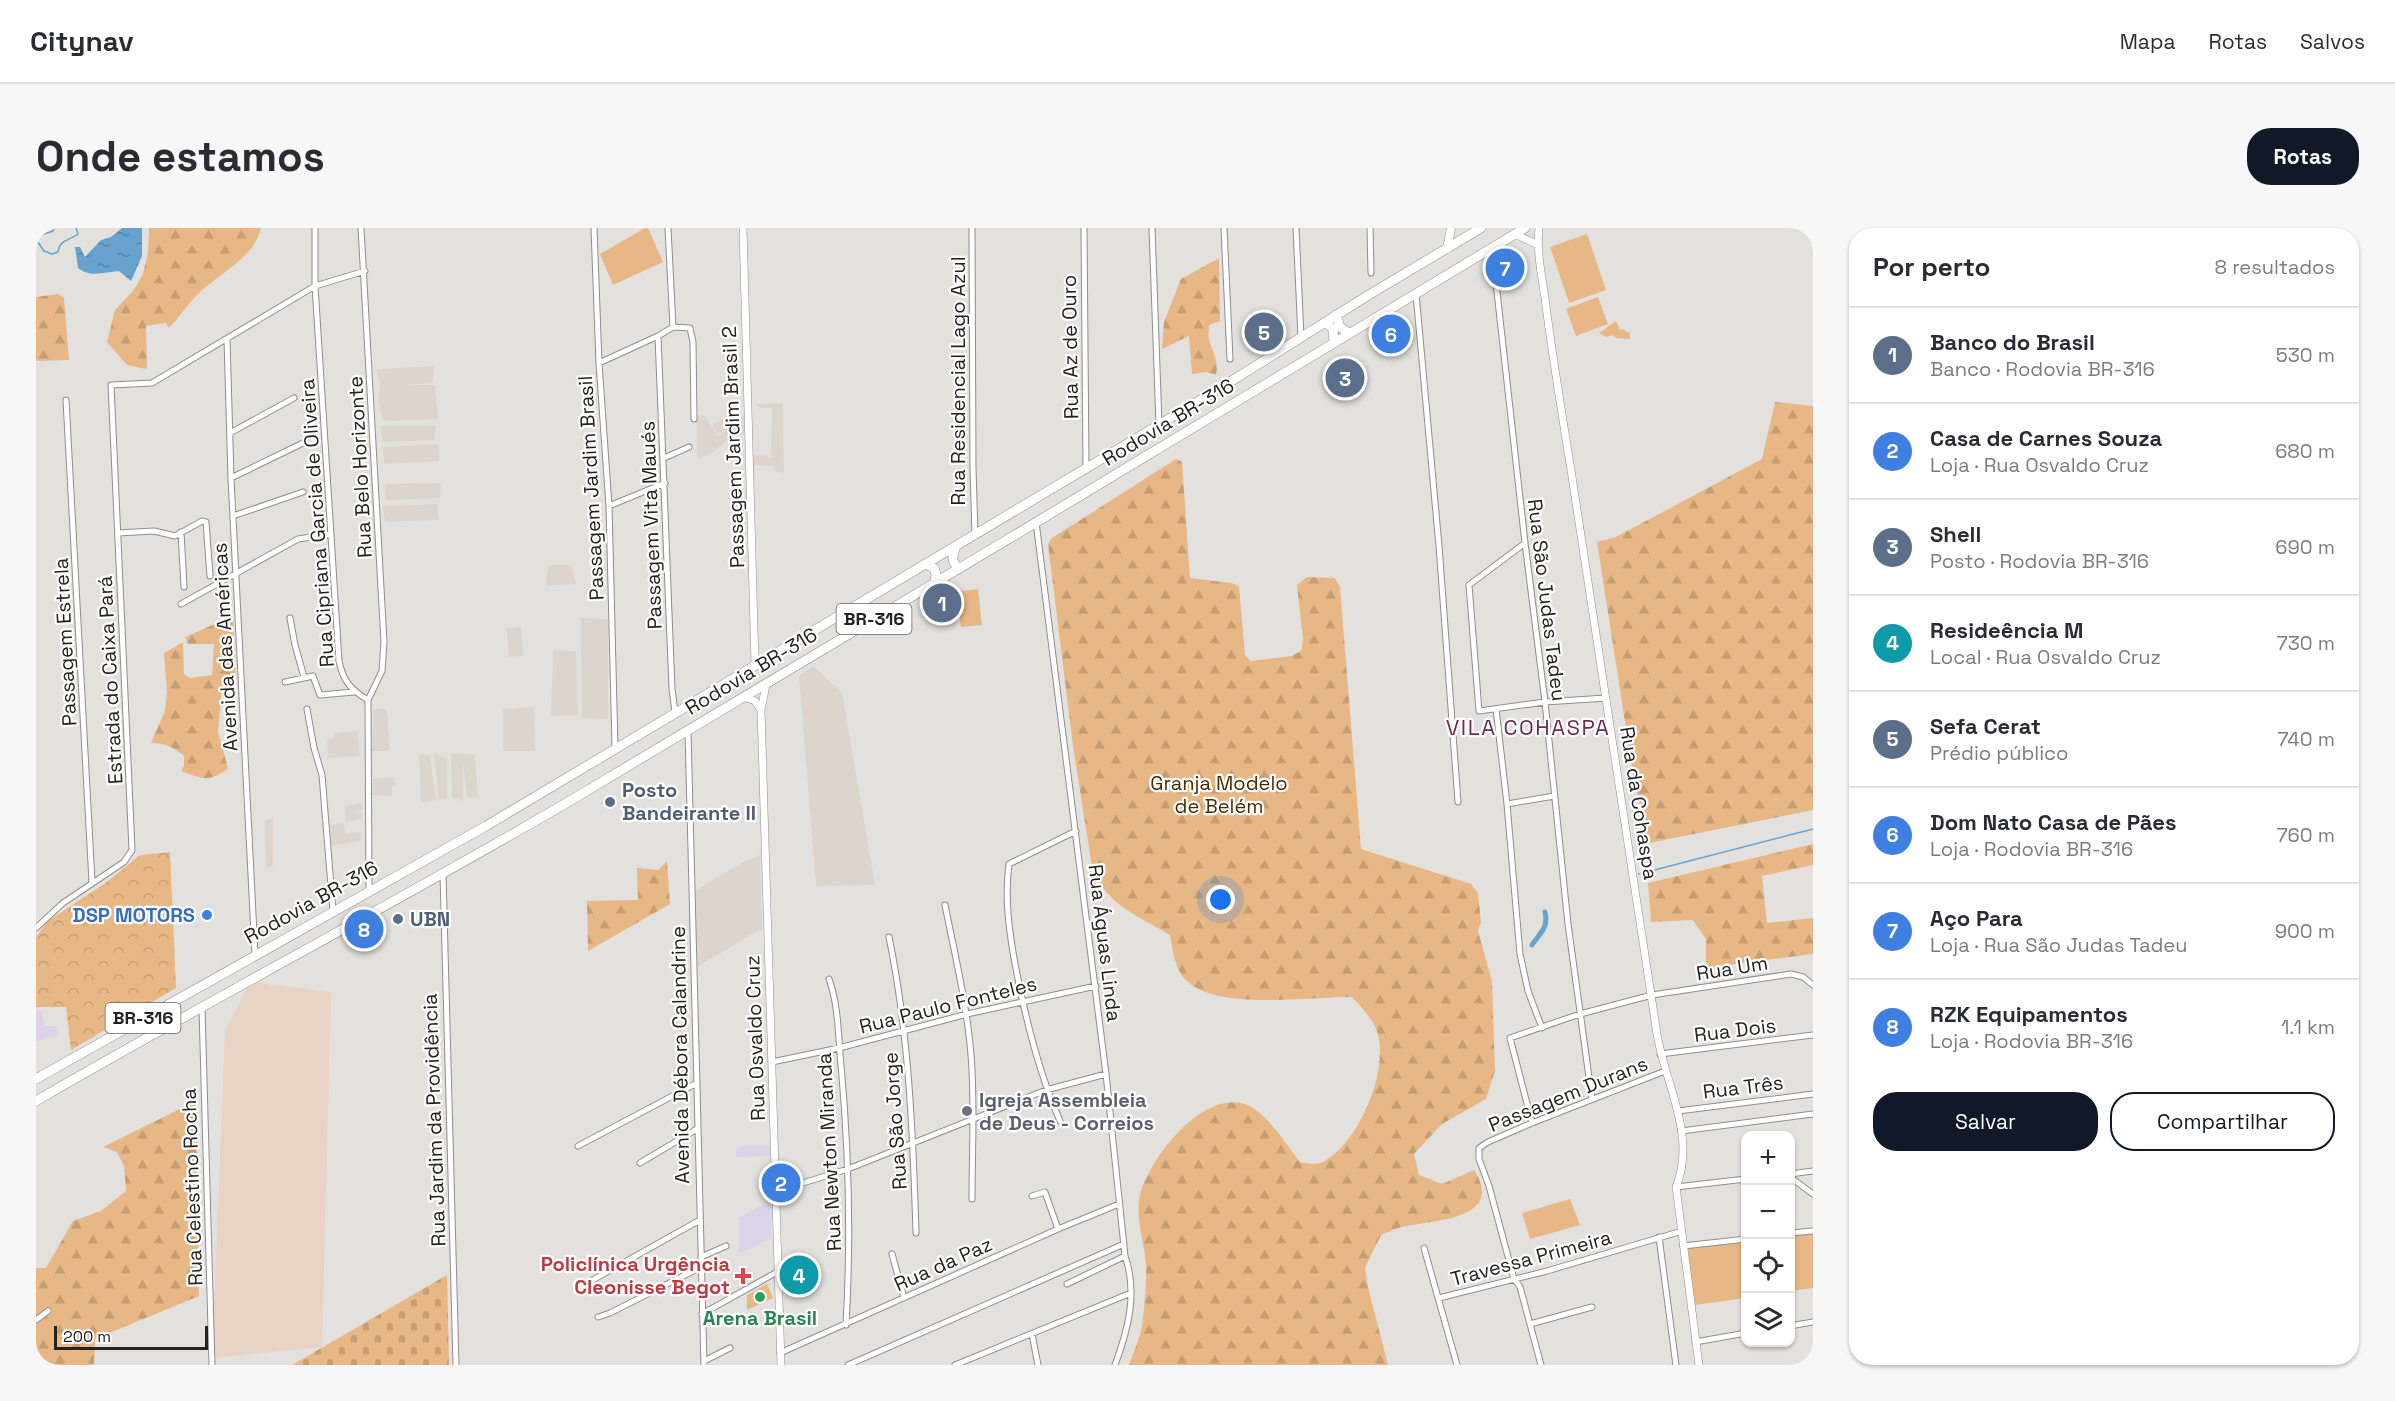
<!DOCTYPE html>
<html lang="pt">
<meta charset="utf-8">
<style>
:root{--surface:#fff;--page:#f7f7f7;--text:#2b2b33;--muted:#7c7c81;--line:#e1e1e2;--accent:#111827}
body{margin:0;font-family:"Space Grotesk",sans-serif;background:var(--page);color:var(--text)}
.controls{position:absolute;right:18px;bottom:18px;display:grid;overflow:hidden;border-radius:12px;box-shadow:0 2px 4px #0004}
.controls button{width:54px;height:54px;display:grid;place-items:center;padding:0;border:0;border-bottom:2px solid var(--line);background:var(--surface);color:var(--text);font:30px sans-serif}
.scale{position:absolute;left:18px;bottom:15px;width:154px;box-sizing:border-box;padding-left:6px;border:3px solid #232221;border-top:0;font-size:16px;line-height:21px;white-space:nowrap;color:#232221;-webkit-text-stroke:4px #fff;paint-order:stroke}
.you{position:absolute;left:1185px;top:672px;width:21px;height:21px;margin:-15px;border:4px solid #fff;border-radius:50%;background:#1a73e8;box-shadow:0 0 0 9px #1a73e833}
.badge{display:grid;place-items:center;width:39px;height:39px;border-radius:50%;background:var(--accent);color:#fff;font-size:20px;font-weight:700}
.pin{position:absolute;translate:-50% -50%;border:3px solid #fff;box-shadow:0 2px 6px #0006}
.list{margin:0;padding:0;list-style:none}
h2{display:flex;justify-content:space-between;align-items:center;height:78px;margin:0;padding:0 24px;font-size:26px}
h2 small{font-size:20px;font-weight:400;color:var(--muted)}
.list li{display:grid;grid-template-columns:39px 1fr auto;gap:18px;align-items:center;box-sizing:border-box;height:96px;padding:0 24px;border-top:2px solid var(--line)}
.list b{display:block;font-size:22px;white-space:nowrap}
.list p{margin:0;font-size:20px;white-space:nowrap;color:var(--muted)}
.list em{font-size:20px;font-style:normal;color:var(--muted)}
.actions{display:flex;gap:12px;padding:18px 24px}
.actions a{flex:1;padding:14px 0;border:2px solid var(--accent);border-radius:24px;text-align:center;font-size:21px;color:var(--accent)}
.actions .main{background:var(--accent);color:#fff}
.icon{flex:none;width:33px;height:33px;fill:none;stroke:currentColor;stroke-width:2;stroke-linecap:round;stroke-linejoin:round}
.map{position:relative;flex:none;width:1777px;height:1137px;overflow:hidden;border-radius:24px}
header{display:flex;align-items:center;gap:36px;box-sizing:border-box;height:84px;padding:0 30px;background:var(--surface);border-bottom:2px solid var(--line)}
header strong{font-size:28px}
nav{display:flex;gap:33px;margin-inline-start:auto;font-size:21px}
.intro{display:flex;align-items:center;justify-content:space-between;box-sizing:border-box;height:144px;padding:0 36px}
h1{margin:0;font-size:42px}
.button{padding:15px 27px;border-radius:24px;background:var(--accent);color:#fff;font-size:21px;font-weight:700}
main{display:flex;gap:36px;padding:0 36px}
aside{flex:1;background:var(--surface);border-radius:24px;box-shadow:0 2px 4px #0004}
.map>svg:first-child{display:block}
.built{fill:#ddd5cd}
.education{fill:#dbd3e8}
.medical{fill:#e8d3c5}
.green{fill:#e7b885}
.forest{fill:url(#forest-firs)}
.cemetery{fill:url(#cemetery-stones)}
.park{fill:url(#park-crowns)}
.water{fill:url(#water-ripples)}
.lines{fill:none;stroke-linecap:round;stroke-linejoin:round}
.stream{stroke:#67a3ce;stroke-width:1.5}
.canal{stroke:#67a3ce;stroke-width:5}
.minor-casing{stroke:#908e8c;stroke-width:7}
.tertiary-casing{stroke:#908e8c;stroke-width:8}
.secondary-casing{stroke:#908e8c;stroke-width:9}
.trunk-casing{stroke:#908e8c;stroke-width:10}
.minor{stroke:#fff;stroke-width:5}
.tertiary{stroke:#fff;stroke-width:7}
.secondary{stroke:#fff;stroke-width:8}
.trunk{stroke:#fff;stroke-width:9}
.service-dot{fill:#5c6f8a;stroke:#fff;stroke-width:2}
.shop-dot{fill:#3f7fe0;stroke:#fff;stroke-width:2}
.worship-dot{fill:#6b7280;stroke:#fff;stroke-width:2}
.health-dot{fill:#e0444e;stroke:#fff;stroke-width:2}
.leisure-dot{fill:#2e9e5b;stroke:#fff;stroke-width:2}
.labels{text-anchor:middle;stroke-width:4.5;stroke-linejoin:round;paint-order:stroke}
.shield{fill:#fff;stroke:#656464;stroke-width:1.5}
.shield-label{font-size:18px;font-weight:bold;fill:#232221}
.street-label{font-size:20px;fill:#232221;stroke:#fff}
.park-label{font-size:20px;fill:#492a00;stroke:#fff}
.service-label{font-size:20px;font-weight:bold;fill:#4e5e75;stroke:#fff;text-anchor:start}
.shop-label{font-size:20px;font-weight:bold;fill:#366cbe;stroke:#fff;text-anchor:end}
.worship-label{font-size:20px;font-weight:bold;fill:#5b616d;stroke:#fff;text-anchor:start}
.health-label{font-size:20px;font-weight:bold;fill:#be3a42;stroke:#fff;text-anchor:end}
.leisure-label{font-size:20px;font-weight:bold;fill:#27864d;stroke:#fff}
.quarter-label{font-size:22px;letter-spacing:1.5px;fill:#6d2d50;stroke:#fff}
</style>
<header>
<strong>Citynav</strong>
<nav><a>Mapa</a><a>Rotas</a><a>Salvos</a></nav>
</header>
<div class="intro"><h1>Onde estamos</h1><a class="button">Rotas</a></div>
<main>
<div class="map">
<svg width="1777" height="1137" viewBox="0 0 1777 1137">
<defs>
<pattern id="forest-firs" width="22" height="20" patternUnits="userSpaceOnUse" patternTransform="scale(1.5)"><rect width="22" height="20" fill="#e7b885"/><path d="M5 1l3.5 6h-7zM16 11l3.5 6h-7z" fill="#c69e73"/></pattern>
<pattern id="cemetery-stones" width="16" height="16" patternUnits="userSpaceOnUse" patternTransform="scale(1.5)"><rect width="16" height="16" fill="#e7b885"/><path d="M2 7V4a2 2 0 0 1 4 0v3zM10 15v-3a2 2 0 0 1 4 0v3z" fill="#c69e73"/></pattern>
<pattern id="park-crowns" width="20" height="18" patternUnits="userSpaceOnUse" patternTransform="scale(1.5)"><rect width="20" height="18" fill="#e7b885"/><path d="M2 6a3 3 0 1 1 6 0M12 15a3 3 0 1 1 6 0" fill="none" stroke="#c69e73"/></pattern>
<pattern id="water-ripples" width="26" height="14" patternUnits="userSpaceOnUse" patternTransform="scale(1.5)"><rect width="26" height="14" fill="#67a3ce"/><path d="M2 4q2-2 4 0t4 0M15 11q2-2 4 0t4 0" fill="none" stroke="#5484a7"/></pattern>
</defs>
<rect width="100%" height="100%" fill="#e3e1de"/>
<!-- built -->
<path class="built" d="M398,138L397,155L368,157H399L402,191L347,193L342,172L344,158L341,141Z
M747,175L748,245L739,243L737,238L717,237L716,228L731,227L735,231L736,180H725L719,176Z
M696,185L701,195L700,191L707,186L708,205L687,216L676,225L661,231V189L668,187L682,208L691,201L682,206L676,197Z
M345,198H400L398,212L346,214Z
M403,216V233L348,236L347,219Z
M405,255L404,270L350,272L349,256Z
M401,276L403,292L349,294L347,278Z
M512,337H535L540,356L510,358Z
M545,390L572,391V491L546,490Z
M485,399L487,428L473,429L471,400Z
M517,422L540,423L542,487L515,488Z
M777,438L806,464L839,657L780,658L763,448Z
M498,479L499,523H467V481Z
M337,481H351L354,523H337L336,526Z
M322,503L324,528L292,530L291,511L299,510L298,505Z
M398,525L411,531V570L403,572Z
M415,525L439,527L442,570L431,569L427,533V573L416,569Z
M383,526L394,528L400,572L385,575Z
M358,549L359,557L356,558V568L336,567L337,551Z
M325,575L327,582L316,585L326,584L325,591L310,594L309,578Z
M237,590V638L230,640L229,592Z
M308,595L309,605L325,604V613L295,618V597Z
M724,627L726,703L723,702L661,739L658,663L707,634Z"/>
<!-- education -->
<path class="education" d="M6,782L8,798H21L22,808L0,813V783Z
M734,917V928L700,929V921L705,918Z
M735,972V1010L703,1026V990Z"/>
<!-- medical -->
<path class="medical" d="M214,754L295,764L286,1119L176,1130L189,802Z"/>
<!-- green -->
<path class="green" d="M609,0H612L627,34L577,57L564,26Z
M1551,6L1570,62L1533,75L1514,19Z
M1562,69L1572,96L1540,108L1530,81Z
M942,361L946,397L925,399L920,364Z
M1534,971L1544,997L1494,1011L1486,985Z
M1777,1002V1060L1755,1063L1754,1004Z
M1709,1010V1070L1659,1077L1651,1016Z
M731,1056L737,1070L711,1082V1067Z"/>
<!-- forest -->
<path class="forest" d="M113,0H225C217,32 182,45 160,68C151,78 142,90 133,100L130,95L110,98L111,141L91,137L71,114L79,82L97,63L107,46L112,25Z
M1183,30L1184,93L1173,97C1173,101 1172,108 1173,112C1177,124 1183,135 1180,147L1170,144L1156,146L1153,108L1126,121L1128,94L1145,51Z
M22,66L28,70L33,132L0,133V69Z
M1580,93L1584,102L1587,101L1594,106V111L1580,110L1577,107L1570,109L1563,105Z
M1739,174L1777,178V582L1613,615L1599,558L1561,314L1580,309L1726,231Z
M1140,231L1146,234L1154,350L1195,355L1203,358L1209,427L1215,433L1255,428L1265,423L1267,411L1261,357L1271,349L1299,350L1304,359L1325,621L1435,656L1442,665L1445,694L1442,703L1456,753L1459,843L1450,871L1406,896L1378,926L1383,947L1406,956L1438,942C1469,990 1402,992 1371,998C1362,999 1353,1004 1345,1007L1329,1040L1332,1059L1352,1137H1093C1097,1126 1102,1114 1105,1103C1108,1092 1111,1046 1110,1035C1108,1014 1099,988 1104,967C1114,930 1165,863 1209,876C1230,883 1251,918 1265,935C1272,935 1281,937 1287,934C1323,915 1354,841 1341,803C1336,790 1325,779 1316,769C1274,768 1184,783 1152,754C1139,743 1137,723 1134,707C1101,687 1078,681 1057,645L1037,518L1012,316L1016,310Z
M197,388L200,454L186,460L182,504L192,540C174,555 166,551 145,543L148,538V528C137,519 130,515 115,515L129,483L131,464L128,425L147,414L148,446L154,450L176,447L178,416H152L149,409Z
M1777,616V637L1726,648L1731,695L1777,690V726L1670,740V711L1657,692L1615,694L1612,655Z
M631,633L634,676L552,723L551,673L602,672L601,640L622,642Z
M160,873L163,1068L59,1111L58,1137H3L0,1132V1040H10L37,993L65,983L90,963L88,938L81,924L67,919Z"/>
<!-- cemetery -->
<path class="cemetery" d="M411,1047L413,1137H256Z"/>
<!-- park -->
<path class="park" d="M134,624L140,760L35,822L30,779H0V709L12,693L71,654L104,627Z"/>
<!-- water -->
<path class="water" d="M86,0H106V28L95,53L83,43C69,44 54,50 42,40L39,19H44L49,29L65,12L75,9Z"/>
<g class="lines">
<!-- stream -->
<path class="stream" d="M18,0L17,3L5,7L1,13L8,23L16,26L22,24C24,11 33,13 42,6L40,0
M1603,646L1777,601"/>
<!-- canal -->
<path class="canal" d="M1496,717C1503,706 1513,700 1509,684"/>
<defs>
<path id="minor" d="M279,0V58L303,433C307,453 315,462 332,472
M325,0L348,414L346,443L332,472
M558,0L563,135L573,278L579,519
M632,0L637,99
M936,0L937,240L939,307
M1048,0L1050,239
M1116,0L1123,196
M1188,0L1194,131
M1260,0L1265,109
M1334,0L1335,45
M1456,19L1489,315L1509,474L1532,696L1556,871
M1380,66L1403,318L1422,574
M622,108L636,461L639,484
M191,111L195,250L219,726
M563,135L622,108L637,99L654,100L657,114L658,191
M30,172L56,654
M194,205L258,170
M628,230L653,219
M195,250L267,215
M573,278L629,255
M197,288L267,264
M1000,294L1070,846L1089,1028C1102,1065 1092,1102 1079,1137
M145,304L148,359
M82,305L118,303L139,308L166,293L170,294L174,348
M1489,315L1433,357L1443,483L1509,474L1570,470
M145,376L262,311L295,306
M254,390L259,417L268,449
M249,454L277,448L284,467L318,464
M332,472L333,663
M271,481L278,520L286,547L297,683
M1460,481L1471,576L1484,726L1492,763L1506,800
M652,503L668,1137
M1471,576L1518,568
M407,646L420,1137
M909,677C919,727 931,777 935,827C939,875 936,923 936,971
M0,700L27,675L88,634L96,622L75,157L116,155L279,58L329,43
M853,709C873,806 877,906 880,1005
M793,751C803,779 802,808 805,837C813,924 815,1009 810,1097
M166,781L176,1137
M1624,826L1777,807
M736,834L803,820L931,786L1060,758
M1642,883L1777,866
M1024,893C1003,845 991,797 981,746C974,710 968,673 973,636L1040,603
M1496,895L1474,810L1544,786L1616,767L1755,746L1767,749L1777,757
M1645,903L1777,886
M542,918L659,856
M604,935L661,901
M1754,946L1777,943
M1754,949L1777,966
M1640,959L1710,951
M741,963L812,941L1010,862L1070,846
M996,968L1009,964L1022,1001
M1754,1005L1777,1003
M1623,1009L1640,1137
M1647,1018L1710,1011
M1388,1020L1421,1137
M856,1026L868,1070
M665,1029L690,1018
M553,1054L664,992
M1031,1056L1089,1028
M1403,1070L1511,1043L1646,1003
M666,1086L743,1043
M562,1089L574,1085L665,1039
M0,1092L12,1083
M1494,1096L1556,1079
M1754,1098L1777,1094
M996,1106L1002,1137
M1659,1114L1710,1105
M744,1125L1022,1001L1083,976
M668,1133L694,1120
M812,1137L1088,1016
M919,1137L1095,1065
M1505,1137L1484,1059L1478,1051L1453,958L1443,931V920L1452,914L1496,895L1629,843"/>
<path id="tertiary" d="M707,0L719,437
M1503,0C1500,26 1507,52 1510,78C1517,132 1526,187 1535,242C1564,430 1593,618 1621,806C1629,856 1661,908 1640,959L1663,1137
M1479,6L1502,17
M730,457L725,482L745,1137
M708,469L719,473L725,482"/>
<path id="secondary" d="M1411,21L1415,0"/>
<path id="trunk" d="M1300,87L1304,99L1313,105
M1289,94L1297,101L1298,114
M920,318C916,328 915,334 923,340
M889,336L898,340L900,346L899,354
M0,851L450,598L1178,164L1331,68L1445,0
M0,873C177,770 360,675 537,571C856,383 1171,190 1489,0"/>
</defs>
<!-- minor casing -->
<use href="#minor" class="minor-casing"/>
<!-- tertiary casing -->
<use href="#tertiary" class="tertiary-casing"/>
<!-- secondary casing -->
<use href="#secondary" class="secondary-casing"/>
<!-- trunk casing -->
<use href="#trunk" class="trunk-casing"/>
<!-- minor -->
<use href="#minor" class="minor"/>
<!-- tertiary -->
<use href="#tertiary" class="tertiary"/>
<!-- secondary -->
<use href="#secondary" class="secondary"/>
<!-- trunk -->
<use href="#trunk" class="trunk"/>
</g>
<!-- markers -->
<g class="service-dot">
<circle cx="574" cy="574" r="6"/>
<circle cx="362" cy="691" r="6"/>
</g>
<circle class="shop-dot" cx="171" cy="687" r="6"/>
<circle class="worship-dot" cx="931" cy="883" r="6"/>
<path class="health-dot" d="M704 1039h6v6h6v6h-6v6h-6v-6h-6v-6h6z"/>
<circle class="leisure-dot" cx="724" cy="1069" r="6"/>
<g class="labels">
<!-- shield labels -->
<g class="shield">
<rect x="800.5" y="376" width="75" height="30" rx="4.5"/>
<rect x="69.5" y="775" width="75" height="30" rx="4.5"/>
</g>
<g class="shield-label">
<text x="838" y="397">BR-316</text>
<text x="107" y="796">BR-316</text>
</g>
<!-- street labels -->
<g class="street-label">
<text transform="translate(1034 119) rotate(-91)" y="7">Rua Az de Ouro</text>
<text transform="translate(922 153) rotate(-90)" y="7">Rua Residencial Lago Azul</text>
<text transform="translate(1132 194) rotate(-31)" y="7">Rodovia BR-316</text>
<text transform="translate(697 219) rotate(-92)" y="7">Passagem Jardim Brasil 2</text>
<text transform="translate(324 239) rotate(-93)" y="7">Rua Belo Horizonte</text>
<text transform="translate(555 260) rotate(-93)" y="7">Passagem Jardim Brasil</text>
<text transform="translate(281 295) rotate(-94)" y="7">Rua Cipriana Garcia de Oliveira</text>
<text transform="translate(615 297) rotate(-92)" y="7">Passagem Vita Maués</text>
<text transform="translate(1511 372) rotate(83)" y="7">Rua São Judas Tadeu</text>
<text transform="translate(29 414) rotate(-93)" y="7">Passagem Estrela</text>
<text transform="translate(189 419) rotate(-93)" y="7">Avenida das Américas</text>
<text transform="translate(715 443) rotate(-31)" y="7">Rodovia BR-316</text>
<text transform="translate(74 452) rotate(-93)" y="7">Estrada do Caixa Pará</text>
<text transform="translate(1603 575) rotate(81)" y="7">Rua da Cohaspa</text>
<text transform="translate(275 674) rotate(-29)" y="7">Rodovia BR-316</text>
<text transform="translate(1069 715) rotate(83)" y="7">Rua Águas Linda</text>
<text transform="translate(1696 740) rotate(-9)" y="7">Rua Um</text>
<text transform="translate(912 777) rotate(-14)" y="7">Rua Paulo Fonteles</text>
<text transform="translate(1699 802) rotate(-7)" y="7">Rua Dois</text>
<text transform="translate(719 810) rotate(-92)" y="7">Rua Osvaldo Cruz</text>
<text transform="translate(644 827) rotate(-91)" y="7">Avenida Débora Calandrine</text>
<text transform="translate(1707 859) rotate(-7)" y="7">Rua Três</text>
<text transform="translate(1532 866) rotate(-22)" y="7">Passagem Durans</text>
<text transform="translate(398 892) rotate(-92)" y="7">Rua Jardim da Providência</text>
<text transform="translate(859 893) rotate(-94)" y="7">Rua São Jorge</text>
<text transform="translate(793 924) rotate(-93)" y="7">Rua Newton Miranda</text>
<text transform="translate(156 959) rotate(-92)" y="7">Rua Celestino Rocha</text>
<text transform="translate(1495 1030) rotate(-15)" y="7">Travessa Primeira</text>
<text transform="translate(907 1036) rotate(-24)" y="7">Rua da Paz</text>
</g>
<!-- park labels -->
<g class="park-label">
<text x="1183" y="562">Granja Modelo<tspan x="1183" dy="23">de Belém</tspan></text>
</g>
<!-- service labels -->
<g class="service-label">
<text x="586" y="569">Posto<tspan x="586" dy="23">Bandeirante II</tspan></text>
<text x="374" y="698">UBN</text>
</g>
<!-- shop labels -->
<g class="shop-label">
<text x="159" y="694">DSP MOTORS</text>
</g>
<!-- worship labels -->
<g class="worship-label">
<text x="943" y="879">Igreja Assembleia<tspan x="943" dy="23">de Deus - Correios</tspan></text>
</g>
<!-- health labels -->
<g class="health-label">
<text x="694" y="1043">Policlínica Urgência<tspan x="694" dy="23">Cleonisse Begot</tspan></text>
</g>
<!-- leisure labels -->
<g class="leisure-label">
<text x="724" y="1097">Arena Brasil</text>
</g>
<!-- quarter labels -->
<g class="quarter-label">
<text x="1492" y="507">VILA COHASPA</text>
</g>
</g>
</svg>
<div class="controls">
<button>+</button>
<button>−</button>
<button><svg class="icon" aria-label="locate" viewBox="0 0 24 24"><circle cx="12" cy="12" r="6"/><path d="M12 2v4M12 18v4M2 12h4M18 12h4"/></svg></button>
<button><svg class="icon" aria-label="layers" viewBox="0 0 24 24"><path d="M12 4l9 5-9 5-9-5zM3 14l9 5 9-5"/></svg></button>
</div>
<div class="scale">200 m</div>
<div class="you"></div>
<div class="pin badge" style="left:906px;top:375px;background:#5c6f8a">1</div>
<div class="pin badge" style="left:745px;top:955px;background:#3f7fe0">2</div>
<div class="pin badge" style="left:1309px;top:150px;background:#5c6f8a">3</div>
<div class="pin badge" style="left:763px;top:1047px;background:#0f9aa8">4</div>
<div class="pin badge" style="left:1228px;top:104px;background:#5c6f8a">5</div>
<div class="pin badge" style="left:1355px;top:106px;background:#3f7fe0">6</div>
<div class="pin badge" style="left:1469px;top:40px;background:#3f7fe0">7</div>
<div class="pin badge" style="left:328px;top:701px;background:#3f7fe0">8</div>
</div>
<aside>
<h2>Por perto<small>8 resultados</small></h2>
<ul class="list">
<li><span class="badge" style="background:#5c6f8a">1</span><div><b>Banco do Brasil</b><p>Banco · Rodovia BR-316</p></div><em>530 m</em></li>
<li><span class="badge" style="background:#3f7fe0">2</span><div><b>Casa de Carnes Souza</b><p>Loja · Rua Osvaldo Cruz</p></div><em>680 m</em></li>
<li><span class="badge" style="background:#5c6f8a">3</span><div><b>Shell</b><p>Posto · Rodovia BR-316</p></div><em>690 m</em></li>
<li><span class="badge" style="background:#0f9aa8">4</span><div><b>Resideência M</b><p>Local · Rua Osvaldo Cruz</p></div><em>730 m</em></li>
<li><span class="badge" style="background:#5c6f8a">5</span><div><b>Sefa Cerat</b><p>Prédio público</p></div><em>740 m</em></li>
<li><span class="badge" style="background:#3f7fe0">6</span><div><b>Dom Nato Casa de Pães</b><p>Loja · Rodovia BR-316</p></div><em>760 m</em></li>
<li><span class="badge" style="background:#3f7fe0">7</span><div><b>Aço Para</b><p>Loja · Rua São Judas Tadeu</p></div><em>900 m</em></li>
<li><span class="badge" style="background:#3f7fe0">8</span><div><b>RZK Equipamentos</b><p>Loja · Rodovia BR-316</p></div><em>1.1 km</em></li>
</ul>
<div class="actions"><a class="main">Salvar</a><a>Compartilhar</a></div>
</aside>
</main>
